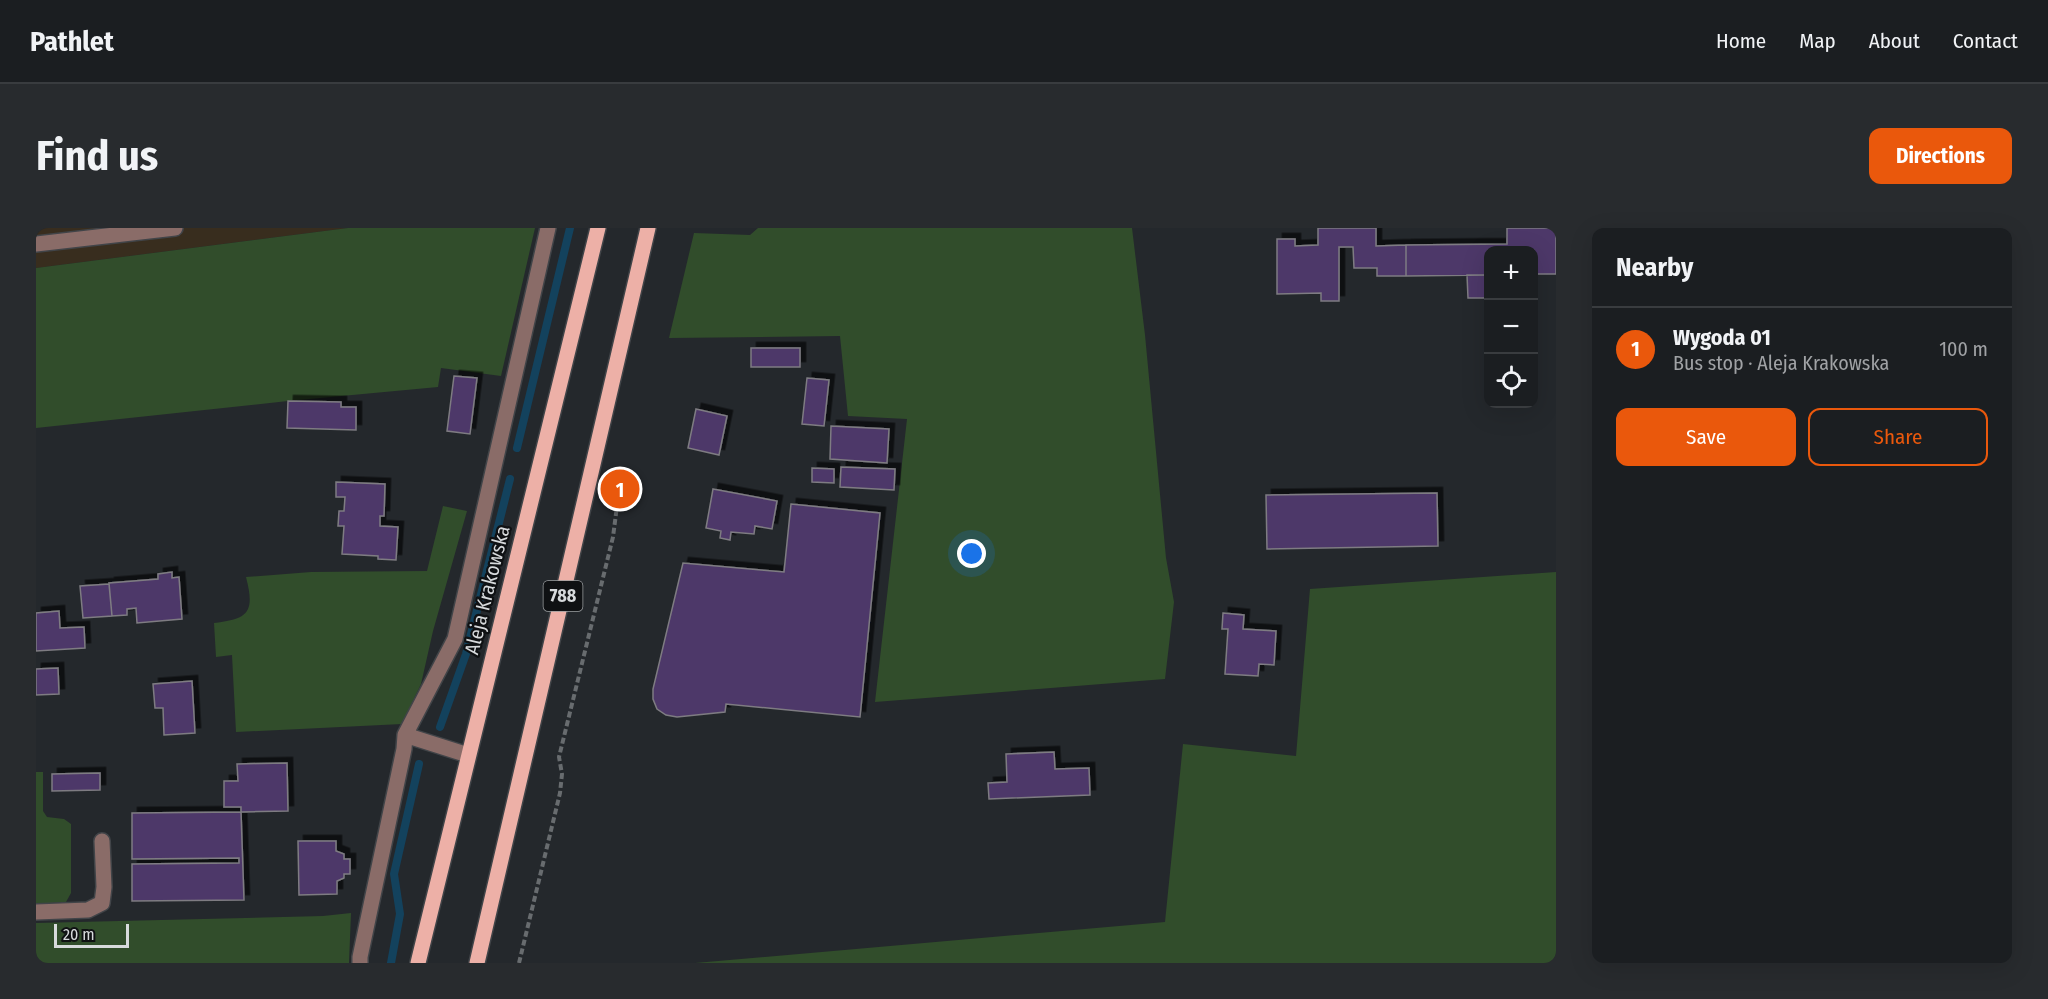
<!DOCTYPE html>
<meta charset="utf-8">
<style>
:root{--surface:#1b1e21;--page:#282b2e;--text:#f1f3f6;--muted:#a0a2a5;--line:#393c3f;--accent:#ea580c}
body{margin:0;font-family:"Fira Sans Condensed",sans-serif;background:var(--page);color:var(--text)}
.controls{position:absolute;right:18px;top:18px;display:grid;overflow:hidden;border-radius:12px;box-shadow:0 6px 24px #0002}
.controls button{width:54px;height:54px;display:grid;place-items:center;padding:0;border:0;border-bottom:2px solid var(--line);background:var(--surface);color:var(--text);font:30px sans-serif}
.scale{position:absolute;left:18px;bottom:15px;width:75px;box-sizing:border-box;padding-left:6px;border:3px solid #d7dadc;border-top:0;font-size:16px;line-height:21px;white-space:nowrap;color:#d7dadc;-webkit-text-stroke:4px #0f1113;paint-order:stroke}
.you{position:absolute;left:936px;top:326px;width:21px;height:21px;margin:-15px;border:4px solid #fff;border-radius:50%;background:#1a73e8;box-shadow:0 0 0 9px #1a73e833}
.badge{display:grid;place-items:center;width:39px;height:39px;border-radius:50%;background:var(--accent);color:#fff;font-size:20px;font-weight:700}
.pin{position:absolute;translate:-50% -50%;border:3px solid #fff;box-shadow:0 2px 6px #0006}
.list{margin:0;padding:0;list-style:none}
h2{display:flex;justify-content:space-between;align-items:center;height:78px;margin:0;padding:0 24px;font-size:26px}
h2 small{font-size:20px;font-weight:400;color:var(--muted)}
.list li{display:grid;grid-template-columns:39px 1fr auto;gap:18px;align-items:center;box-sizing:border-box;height:84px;padding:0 24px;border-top:2px solid var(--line)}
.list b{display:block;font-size:22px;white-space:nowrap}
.list p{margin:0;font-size:20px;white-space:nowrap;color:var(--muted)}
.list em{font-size:20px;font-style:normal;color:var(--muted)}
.actions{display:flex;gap:12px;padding:18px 24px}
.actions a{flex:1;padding:14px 0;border:2px solid var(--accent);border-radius:12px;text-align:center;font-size:21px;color:var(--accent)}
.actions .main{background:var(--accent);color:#fff}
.icon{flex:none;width:33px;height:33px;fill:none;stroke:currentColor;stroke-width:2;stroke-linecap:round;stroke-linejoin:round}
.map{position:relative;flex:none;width:1520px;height:735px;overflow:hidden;border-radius:12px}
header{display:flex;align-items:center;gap:36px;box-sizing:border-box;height:84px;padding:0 30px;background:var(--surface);border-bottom:2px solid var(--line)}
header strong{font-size:28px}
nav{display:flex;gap:33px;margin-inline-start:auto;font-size:21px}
.intro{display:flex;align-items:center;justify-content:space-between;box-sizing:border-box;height:144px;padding:0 36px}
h1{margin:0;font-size:42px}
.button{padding:15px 27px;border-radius:12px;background:var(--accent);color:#fff;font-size:21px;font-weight:700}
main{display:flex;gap:36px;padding:0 36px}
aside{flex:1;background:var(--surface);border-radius:12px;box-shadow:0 6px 24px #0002}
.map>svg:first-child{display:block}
.commercial{fill:#382d1e}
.green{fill:#314d2b}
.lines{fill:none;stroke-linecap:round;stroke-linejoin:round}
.stream{stroke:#13425d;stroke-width:8}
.building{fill:#4e3869;stroke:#7e7c82;stroke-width:1.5;filter:url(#shadow)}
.minor-casing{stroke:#414448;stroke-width:18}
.major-casing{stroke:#414448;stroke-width:18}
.path{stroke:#686c6f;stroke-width:4;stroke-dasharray:6 3;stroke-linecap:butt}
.minor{stroke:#8a6c68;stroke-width:15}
.major{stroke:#edb0a7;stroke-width:15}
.labels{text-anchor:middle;stroke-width:4.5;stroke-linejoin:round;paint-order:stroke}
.shield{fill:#0f1113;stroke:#9b9ea0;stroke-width:1.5}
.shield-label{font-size:18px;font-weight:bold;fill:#d7dadc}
.street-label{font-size:20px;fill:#d7dadc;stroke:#0f1113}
</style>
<header>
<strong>Pathlet</strong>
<nav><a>Home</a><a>Map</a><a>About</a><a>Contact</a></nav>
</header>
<div class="intro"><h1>Find us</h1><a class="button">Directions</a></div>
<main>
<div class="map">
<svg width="1520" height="735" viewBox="0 0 1520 735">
<defs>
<filter id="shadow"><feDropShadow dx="5.5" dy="-5.5" stdDeviation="0" flood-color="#0009"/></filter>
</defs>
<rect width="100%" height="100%" fill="#24282c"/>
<!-- commercial -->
<path class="commercial" d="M0,0H312L0,40Z"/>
<!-- green -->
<path class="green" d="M312,0H499L465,148L405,140L402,159L252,173L0,200V40Z
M722,0H1096L1109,107L1130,330L1138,374L1129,451L839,474L871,191L812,188L804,108L633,110L658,5L714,7Z
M407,278L431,283L397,403L385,456L366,496L200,504L196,427L180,429L178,395C213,391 219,384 210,349L275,344L391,343Z
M1520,344V735H659L1129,694L1147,516L1260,528L1274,361Z
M0,544H7V583L11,589L28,591L35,596V665L30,674L0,676Z
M315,685L313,735H0V695L287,688Z"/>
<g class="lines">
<!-- stream -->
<path class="stream" d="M481,220L534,0
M404,499L430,426L474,251
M355,735L364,686L358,646L383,536"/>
</g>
<!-- building -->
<path class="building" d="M1282,0H1340V18L1370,17V48H1341V40H1318L1317,19H1303V73H1285V65L1241,66V11H1259V18L1282,17Z
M1471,0H1520V46H1498V22H1452V47L1370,48V17L1471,16Z
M1431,47H1452V70H1432Z
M715,120H764V139H715Z
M418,148L441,150L434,206L411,203Z
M771,150L793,152L788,198L766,196Z
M252,173L305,174V179H320V202L251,200Z
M660,181L691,188L683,227L652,220Z
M795,198L853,201L851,235L794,231Z
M805,239L859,241L858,262L804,259Z
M776,240L798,241V255L776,254Z
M300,254L349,256L348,288H344V298L362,299L360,332L342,331V328L306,326L308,298H302L303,283H308L309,269H300Z
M677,261L741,273L736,301L719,298L718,306L695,304L694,312L684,310L685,303L670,300Z
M1401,265L1402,318L1231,321L1230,267Z
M755,276L844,285L824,489L690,476L689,484L641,489L630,487L621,481L617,471V461L647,335L748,344Z
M136,344V350L143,349L146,391L101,395L100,380L91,381V387L76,388L73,355L122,351V346Z
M73,356L76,388L47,390L44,358Z
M23,383L24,400L48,399L49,420L0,423V385Z
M1187,385L1208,387L1207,401L1240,403L1238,437L1223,436L1222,448L1189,446L1192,401H1186Z
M22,440L23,466L0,467V441Z
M156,453L159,505L128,507L127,480H119L117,456Z
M1018,524L1019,541L1053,540L1054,567L953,571L952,555L971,554L970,526Z
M251,535L252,583L205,584V579H188V553H202L201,536Z
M64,545V562L16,563V546Z
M205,584L208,672L96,673V636L203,635V630L96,631V585Z
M262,613H300V623L308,626V631H314V646H308V650L301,653V666L263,667Z"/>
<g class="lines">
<defs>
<path id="minor" d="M0,16L139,0
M369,507L432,527
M0,684L52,682L66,675L68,659L66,613
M324,735V729L368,521L369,507L419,411L512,0"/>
<path id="major" d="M382,735L562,0
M441,735L612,0"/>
</defs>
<!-- minor casing -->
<use href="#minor" class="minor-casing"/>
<!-- major casing -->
<use href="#major" class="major-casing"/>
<!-- path -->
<path class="path" d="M483,735L524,565L526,546L523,529L577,309L581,278"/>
<!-- minor -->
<use href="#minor" class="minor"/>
<!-- major -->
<use href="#major" class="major"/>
</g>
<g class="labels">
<!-- shield labels -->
<rect class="shield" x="507.5" y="353" width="39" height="30" rx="4.5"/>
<g class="shield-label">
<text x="527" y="374">788</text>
</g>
<!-- street labels -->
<g class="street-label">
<text transform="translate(451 362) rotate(-76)" y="7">Aleja Krakowska</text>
</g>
</g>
</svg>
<div class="controls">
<button>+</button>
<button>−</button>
<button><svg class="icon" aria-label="locate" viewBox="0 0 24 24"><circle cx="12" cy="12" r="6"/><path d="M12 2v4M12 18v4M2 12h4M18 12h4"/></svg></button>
</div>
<div class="scale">20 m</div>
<div class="you"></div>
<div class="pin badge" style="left:584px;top:261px">1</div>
</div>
<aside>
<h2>Nearby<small></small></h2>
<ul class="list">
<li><span class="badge">1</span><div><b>Wygoda 01</b><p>Bus stop · Aleja Krakowska</p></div><em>100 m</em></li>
</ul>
<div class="actions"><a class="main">Save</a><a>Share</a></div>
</aside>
</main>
